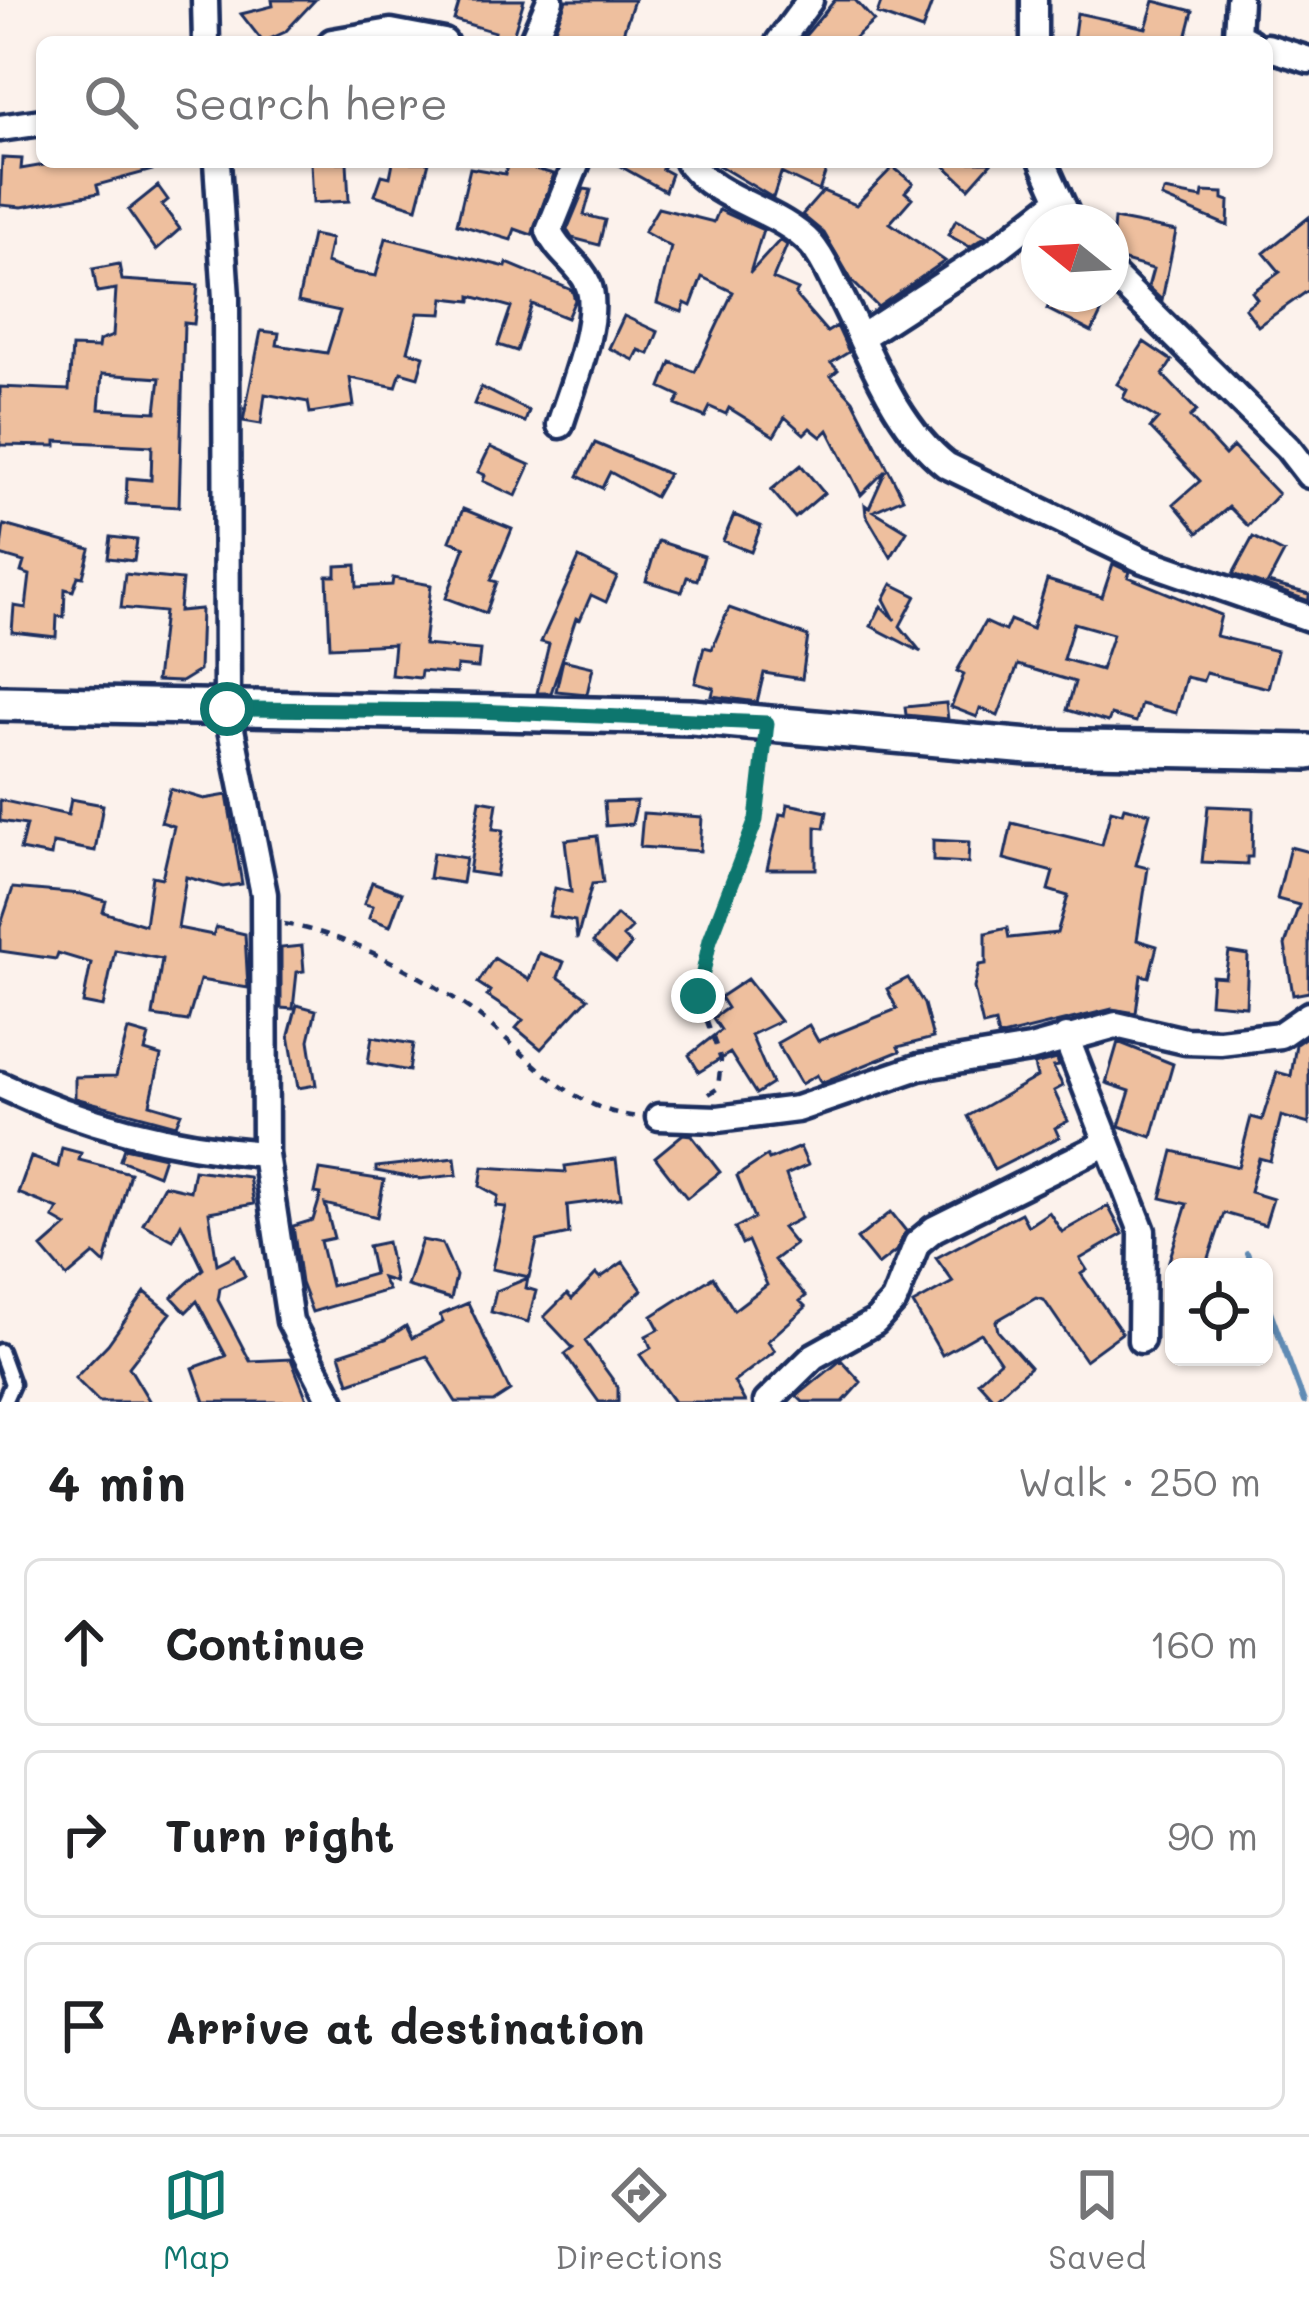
<!DOCTYPE html>
<meta charset="utf-8">
<style>
:root{--surface:#fff;--page:#f6f6f6;--text:#202124;--muted:#757577;--line:#e0e0e0;--accent:#0f766e}
body{margin:0;font-family:Mali,sans-serif;background:var(--page);color:var(--text)}
.controls{position:absolute;right:36px;bottom:36px;display:grid;overflow:hidden;border-radius:18px;box-shadow:0 3px 9px #0004}
.controls button{width:108px;height:108px;display:grid;place-items:center;padding:0;border:0;border-bottom:3px solid var(--line);background:var(--surface);color:var(--text);font:60px sans-serif}
.compass{position:absolute;left:1021px;top:204px;width:108px;height:108px;border-radius:50%;background:var(--surface);box-shadow:0 3px 9px #0004;rotate:288deg}
.stop{position:absolute;width:36px;height:36px;margin:-27px;border:9px solid #0f766e;border-radius:50%;background:#fff}
.stop.end{background:#0f766e;border-color:#fff;box-shadow:0 3px 12px #0008}
.list{margin:0;padding:0;list-style:none}
h2{display:flex;justify-content:space-between;align-items:center;height:156px;margin:0;padding:0 48px;font-size:51px}
h2 small{font-size:39px;font-weight:400;color:var(--muted)}
.list li{display:grid;grid-template-columns:78px 1fr auto;gap:36px;align-items:center;box-sizing:border-box;height:168px;margin:0 24px 24px;padding:0 24px;border:3px solid var(--line);border-radius:18px}
.list b{display:block;font-size:45px;white-space:nowrap}
.list em{font-size:39px;font-style:normal;color:var(--muted)}
.icon{flex:none;width:66px;height:66px;fill:none;stroke:currentColor;stroke-width:2;stroke-linecap:round;stroke-linejoin:round}
.map{position:relative;flex:none;width:1309px;height:1402px;overflow:hidden}
.search{position:absolute;background:var(--surface);box-shadow:0 3px 9px #0004;left:36px;right:36px;top:36px;height:132px;display:flex;align-items:center;gap:30px;box-sizing:border-box;padding:0 42px;border-radius:18px;color:var(--muted);font-size:45px}
.sheet{height:732px;background:var(--surface)}
nav{display:flex;justify-content:space-around;align-items:center;box-sizing:border-box;height:168px;border-top:3px solid var(--line);background:var(--surface);font-size:33px;color:var(--muted)}
nav a{display:grid;justify-items:center;gap:6px}
nav .on{color:var(--accent)}
.map>svg:first-child{display:block}
.lines{fill:none;stroke-linecap:round;stroke-linejoin:round}
.stream{stroke:#608bb4;stroke-width:6}
.building{fill:#eebf9e;stroke:#1b2f5e;stroke-width:3;fill-rule:evenodd}
.lane-casing{stroke:#1b2f5e;stroke-width:21}
.street-casing{stroke:#1b2f5e;stroke-width:33}
.secondary-casing{stroke:#1b2f5e;stroke-width:42}
.path{stroke:#1b2f5e;stroke-width:4.5;stroke-dasharray:9 9;stroke-linecap:butt}
.lane{stroke:#fff;stroke-width:12}
.street{stroke:#fff;stroke-width:24}
.secondary{stroke:#fff;stroke-width:33}
.route{stroke:#0f766e;stroke-width:15}
</style>
<div class="map">
<svg width="1309" height="1402" viewBox="0 0 1309 1402">
<rect width="100%" height="100%" fill="#fcf2ec"/>
<filter id="ink" filterUnits="userSpaceOnUse"><feTurbulence type="fractalNoise" baseFrequency=".00833" numOctaves="2"/><feDisplacementMap in="SourceGraphic" scale="24" xChannelSelector="R" yChannelSelector="G"/><feConvolveMatrix kernelMatrix="1 2 1 2 8 2 1 2 1" color-interpolation-filters="sRGB"/></filter>
<g filter="url(#ink)">
<g class="lines">
<!-- stream -->
<path class="stream" d="M1247,1253L1253,1267
M1264,1295L1304,1402"/>
</g>
<!-- building -->
<path class="building" d="M272,0H315L285,32L263,42L241,14L273,6Z
M460,0H524L511,42H492L495,32L454,20Z
M566,0H634L620,42H550Z
M835,0H855L874,21L850,42H800Z
M882,0H933L922,30L877,14Z
M1154,1L1193,11L1185,42H1073L1077,13L1146,28Z
M2,158L22,159L21,169L62,162H159L160,168L97,185L99,193L22,207L0,205Z
M311,162H347L349,201L313,203Z
M393,162H429L417,208L375,195L382,175L390,177Z
M508,162L554,174L532,235L515,229L511,240L457,224L470,168L505,174Z
M613,162H666L662,169L671,174L665,191Z
M713,162H829L819,191L781,173L773,198Z
M941,162H992L969,188Z
M893,167L913,183L905,192L912,198L890,223L945,261L878,307L852,281L824,233L802,215L823,191L856,205Z
M158,186L168,200L162,205L180,229L156,250L128,210Z
M584,189L591,190L584,215L605,220L599,245L572,238L567,230Z
M1164,191L1202,198L1203,192L1223,193V199L1229,201L1228,226L1162,198Z
M658,208L714,222L719,210L763,230L750,273L780,240L787,245L773,279L798,290L795,295L827,332L837,326L849,352L831,363L838,370L831,376L853,400L903,498L874,511L907,531L891,557L866,515L865,505L869,508L886,470L861,495L828,430L821,437L810,428L804,434L785,417L774,436L729,408L726,414L710,407L705,417L676,405L680,396L661,387L671,362L695,372L733,292L702,277L691,306L685,303L682,312L657,303L671,247L644,232Z
M1309,217V290L1258,326L1245,308L1257,299L1252,292L1280,272L1264,253Z
M1114,219L1176,231L1162,300L1148,287L1153,269L1111,257Z
M956,220L986,236L970,247L948,235Z
M312,235L331,239L326,263L352,272L376,276L386,238L506,267L507,263L572,290L575,300L567,318L532,304L517,351L498,345L511,307L471,296V301L444,298L442,314L418,313L408,351L424,356L418,377L401,372L396,387L350,378L354,406L310,413L308,402L265,394L261,424L243,421L261,331L279,333L277,345L327,353L340,311L298,302Z
M119,264L122,280L198,285L194,324L184,323L179,507L126,504L127,478L151,480L152,446L56,441V446L0,445V387L69,390L72,347L98,348L99,341L113,336L116,289L97,292L93,269ZM102,374L160,378L156,412L99,409Z
M1054,294H1068L1102,311L1092,332L1047,309Z
M624,316L658,332L649,354L639,350L634,360L609,348Z
M1144,342L1172,361L1163,375L1197,411L1190,417L1225,455L1233,447L1278,494L1248,526L1229,507L1198,533L1174,504L1200,481L1150,428L1158,419L1123,398L1127,390L1117,384Z
M481,387L529,411L525,422L474,404Z
M595,443L668,474L655,497L610,472L602,488L578,476Z
M490,447L530,465L516,496L483,481L485,475L478,472Z
M801,465L824,493L795,518L771,490Z
M463,509L512,529L491,580L497,582L486,613L446,598L465,547L450,541Z
M734,515L761,526L751,552L723,541Z
M4,525L90,549L83,577L78,576L73,591L65,589L64,617L57,616L56,637L12,632L14,606L26,608L30,575L21,572L24,562L0,555Z
M111,537L137,540L134,561L108,558Z
M1253,537L1284,553L1268,583L1309,594V601L1233,574Z
M658,541L704,556L697,580L687,577L682,592L646,581Z
M579,558L617,577L606,602L591,595L580,620L576,618L551,693H537L549,644L541,642Z
M1113,564L1130,572L1128,577L1221,615L1216,636L1277,651L1268,688L1206,673L1203,681L1186,677L1176,713L1141,704L1136,722L1111,715L1108,722L1067,710L1075,682L1018,665L998,716L980,708L977,717L951,707L964,674L957,671L985,622L1005,631L1010,620L1032,629L1047,580L1102,597ZM1074,623L1113,634L1101,670L1063,659Z
M356,565L357,587L392,585L393,578L431,585L424,645L480,650L478,668L457,666L456,674L421,671L420,678L391,675L394,644L330,647L327,576H336V566Z
M125,574L182,580L179,611L201,609L199,671L181,682L156,681L164,612L121,608Z
M892,584L916,596L900,626L921,652L871,626L881,606L895,620L884,599Z
M729,608L808,636L802,679L764,673L757,702L712,696L714,688L695,683L704,647L712,649Z
M563,660L593,667L587,694L556,691Z
M946,703L948,719L906,715L905,707Z
M170,789L204,799L227,795L242,884L223,887L186,877L178,928L213,935L216,927L245,934L248,988L200,980L188,1021L153,1016L162,959L115,950L103,1007L83,1003L91,963L58,953L56,959L0,951V927L13,888L81,894L106,901L103,912L145,925L152,876L162,878L174,826L161,822Z
M71,799L103,805L95,851L53,843L51,856L20,850L26,825L0,821V800L68,815Z
M480,800L497,803L493,829L503,830L496,876L469,872Z
M637,801L632,824L606,826L604,802Z
M788,804L827,812L824,828L816,827V869H767L780,814L786,815Z
M1208,806L1253,808L1252,857H1247V864L1202,862Z
M1124,807L1150,813L1136,865L1148,868L1137,940L1157,946L1149,977L1141,975L1136,1013L1112,1009L998,1037L995,1023L983,1026L974,988L979,965L986,964V933L1007,928L1009,938L1057,933L1068,896L1048,890L1053,872L1004,859L1012,823L1102,845L1111,810L1122,813Z
M643,813L702,817L700,851L640,847Z
M597,836L603,883L592,884L577,939L575,921L549,916L555,888L571,892L565,840Z
M933,840L969,842L968,863L933,861Z
M1290,847L1309,852V992L1293,995L1285,945L1299,905L1277,899Z
M433,853L466,858L462,883L429,878Z
M372,882L402,893L390,926L369,918L373,906L364,904Z
M617,915L632,928L623,937L631,945L616,962L593,942Z
M302,946L304,971L297,972L293,1009L281,1008V948Z
M1229,952L1248,955L1246,1006L1210,1003L1212,976L1225,977Z
M539,953L564,962L558,977L588,998L541,1049L516,1028L523,1020L487,996L490,991L478,983L494,958L529,980Z
M908,978L924,1004L933,1038L898,1047L900,1051L821,1083L817,1075L801,1084L777,1043L809,1025L818,1041L897,1009L887,989Z
M747,979L780,1021L751,1035L772,1084L756,1094L730,1053L699,1072L689,1055L721,1030L713,1018L727,1008L720,997Z
M297,1005L316,1010L309,1040L316,1085L298,1088L289,1035Z
M128,1030L149,1036L145,1051L161,1056L150,1104L181,1113L176,1125L75,1098V1077L116,1076Z
M1309,1035V1124L1281,1116L1270,1161L1259,1158L1254,1175L1250,1192L1273,1199L1265,1225L1224,1213L1206,1267H1167L1187,1204L1161,1198L1173,1151L1238,1167L1251,1117L1262,1120L1277,1072L1291,1076L1296,1044Z
M372,1037L413,1044L409,1071L368,1063Z
M1118,1042L1173,1064L1152,1137L1119,1126L1130,1091L1106,1083Z
M1057,1059L1059,1066L1053,1067L1063,1086L1054,1091L1068,1121L1055,1128L1059,1137L994,1170L968,1116L1037,1077L1034,1065Z
M683,1134L691,1135L720,1172L687,1198L655,1157Z
M800,1147L808,1165L786,1175L801,1218L782,1228L795,1244L774,1260L806,1296L800,1301L806,1307L768,1341L775,1351L734,1382L745,1402H674L640,1355L651,1348L646,1336L659,1329L652,1316L713,1277L734,1310L767,1285L748,1241L742,1244L735,1228L754,1218L737,1176L767,1156L769,1160Z
M62,1148L81,1153L79,1160L130,1173L105,1264L94,1254L67,1277L42,1248L67,1226L53,1218L58,1209L18,1193L31,1157L58,1167Z
M124,1148L164,1157L158,1175L120,1160Z
M455,1158L457,1175L419,1179L376,1171V1167Z
M616,1159L621,1198L567,1205L569,1234L537,1241L529,1277L492,1269L506,1207L496,1206L498,1196L480,1186L483,1167L566,1172L565,1166Z
M194,1170L249,1177L254,1204L209,1212L217,1264L235,1255L245,1276L220,1288L218,1300L250,1361L291,1359L308,1402H205L193,1368L226,1356L197,1301L186,1312L172,1297L203,1269L181,1224L173,1240L143,1224L164,1185L190,1191Z
M320,1170L384,1180L377,1217L325,1204L334,1238L320,1241L331,1286L374,1274L368,1246L387,1242L395,1282L382,1278L388,1290L312,1312L301,1283L293,1226L313,1220L321,1194L315,1193Z
M1108,1206L1123,1234L1080,1259L1087,1270L1081,1274L1122,1333L1085,1360L1044,1300L1036,1298L996,1321L998,1331L1030,1367L994,1399L978,1381L1000,1361L981,1333L942,1355L913,1304L953,1282L936,1258L1021,1213L1028,1226L1049,1212L1062,1232Z
M891,1212L906,1231L896,1251L878,1265L857,1239Z
M422,1240L442,1244L456,1276L451,1299L407,1286Z
M623,1262L642,1290L585,1341L618,1387V1402H599L565,1354L573,1348L544,1317L567,1294L572,1299L596,1274L600,1278Z
M528,1278L526,1288L536,1291L528,1322L491,1312L496,1291Z
M145,1292L171,1313L129,1367L150,1402H99L75,1378L108,1344Z
M468,1303L510,1391L493,1402H456L427,1356L349,1383L340,1354L386,1339L406,1326L412,1338L443,1322L440,1315Z
M841,1360L861,1382L843,1402H803L797,1396Z"/>
<g class="lines">
<defs>
<path id="lane" d="M0,1351L12,1384L4,1402"/>
<path id="street" d="M205,0L206,42
M1034,0V42
M1239,0L1237,35L1250,42
M332,42L391,32L444,42
M532,42L550,0
M779,42L810,0
M1267,47L1309,60
M0,128L42,122
M217,162L226,298L227,709L264,894L265,1154L290,1321L332,1402
M688,162C718,202 777,208 811,244C824,259 830,276 839,293C870,352 893,423 946,465L1143,560L1309,618
M1043,162L1070,222
M1111,273L1288,448L1309,475
M863,336L994,251L1057,202
M560,425C570,392 602,316 588,284C579,262 558,254 549,231L577,162
M1066,1037L1142,1231L1141,1340
M0,1085C85,1125 171,1147 265,1154
M659,1117L718,1119L797,1109L919,1067L1030,1049L1116,1025L1185,1041L1220,1042L1280,1035L1309,1015
M767,1402L814,1356L875,1322L894,1301L917,1243L934,1229L1107,1143"/>
<path id="secondary" d="M0,703L692,717L1029,747L1309,752"/>
</defs>
<!-- lane casing -->
<use href="#lane" class="lane-casing"/>
<!-- street casing -->
<use href="#street" class="street-casing"/>
<!-- secondary casing -->
<use href="#secondary" class="secondary-casing"/>
<!-- path -->
<path class="path" d="M284,924C344,934 411,969 461,1003C522,1043 558,1107 637,1117
M709,1094L718,1088L721,1060L698,996L710,940L756,819L764,747"/>
<!-- lane -->
<use href="#lane" class="lane"/>
<!-- street -->
<use href="#street" class="street"/>
<!-- secondary -->
<use href="#secondary" class="secondary"/>
</g>
</g>
<g class="lines" filter="url(#ink)">
<!-- route -->
<path class="route" d="M227,709L477,711L767,723L756,820L710,940L698,996"/>
</g>
</svg>
<div class="controls">
<button><svg class="icon" aria-label="locate" viewBox="0 0 24 24"><circle cx="12" cy="12" r="6"/><path d="M12 2v4M12 18v4M2 12h4M18 12h4"/></svg></button>
</div>
<svg class="compass" viewBox="-18 -18 36 36"><path d="M0-13l5 13h-10z" fill="#e53935"/><path d="M0 13l5-13h-10z" fill="#757577"/></svg>
<div class="stop" style="left:227px;top:709px"></div>
<div class="stop end" style="left:698px;top:996px"></div>
<div class="search"><svg class="icon" aria-label="search" viewBox="0 0 24 24"><circle cx="10" cy="10" r="6"/><path d="M15 15l6 6"/></svg>Search here</div>
</div>
<section class="sheet">
<h2>4 min<small>Walk · 250 m</small></h2>
<ul class="list">
<li><svg class="icon" aria-label="ahead" viewBox="0 0 24 24"><path d="M12 20V5M6 11l6-6 6 6"/></svg><div><b>Continue</b></div><em>160 m</em></li>
<li><svg class="icon" aria-label="right" viewBox="0 0 24 24"><path d="M7 20v-9h11M14 6l5 5-5 5"/></svg><div><b>Turn right</b></div><em>90 m</em></li>
<li><svg class="icon" aria-label="arrive" viewBox="0 0 24 24"><path d="M6 21V4h12l-3 4 3 4H6"/></svg><div><b>Arrive at destination</b></div></li>
</ul>
</section>
<nav>
<a class="on"><svg class="icon" aria-label="map" viewBox="0 0 24 24"><path d="M3 6l6-2 6 2 6-2v14l-6 2-6-2-6 2zM9 4v14M15 6v14"/></svg>Map</a>
<a><svg class="icon" aria-label="directions" viewBox="0 0 24 24"><path d="M12 3l9 9-9 9-9-9zM9 14v-3h6M13 9l2 2-2 2"/></svg>Directions</a>
<a><svg class="icon" aria-label="saved" viewBox="0 0 24 24"><path d="M7 4h10v16l-5-4-5 4z"/></svg>Saved</a>
</nav>
